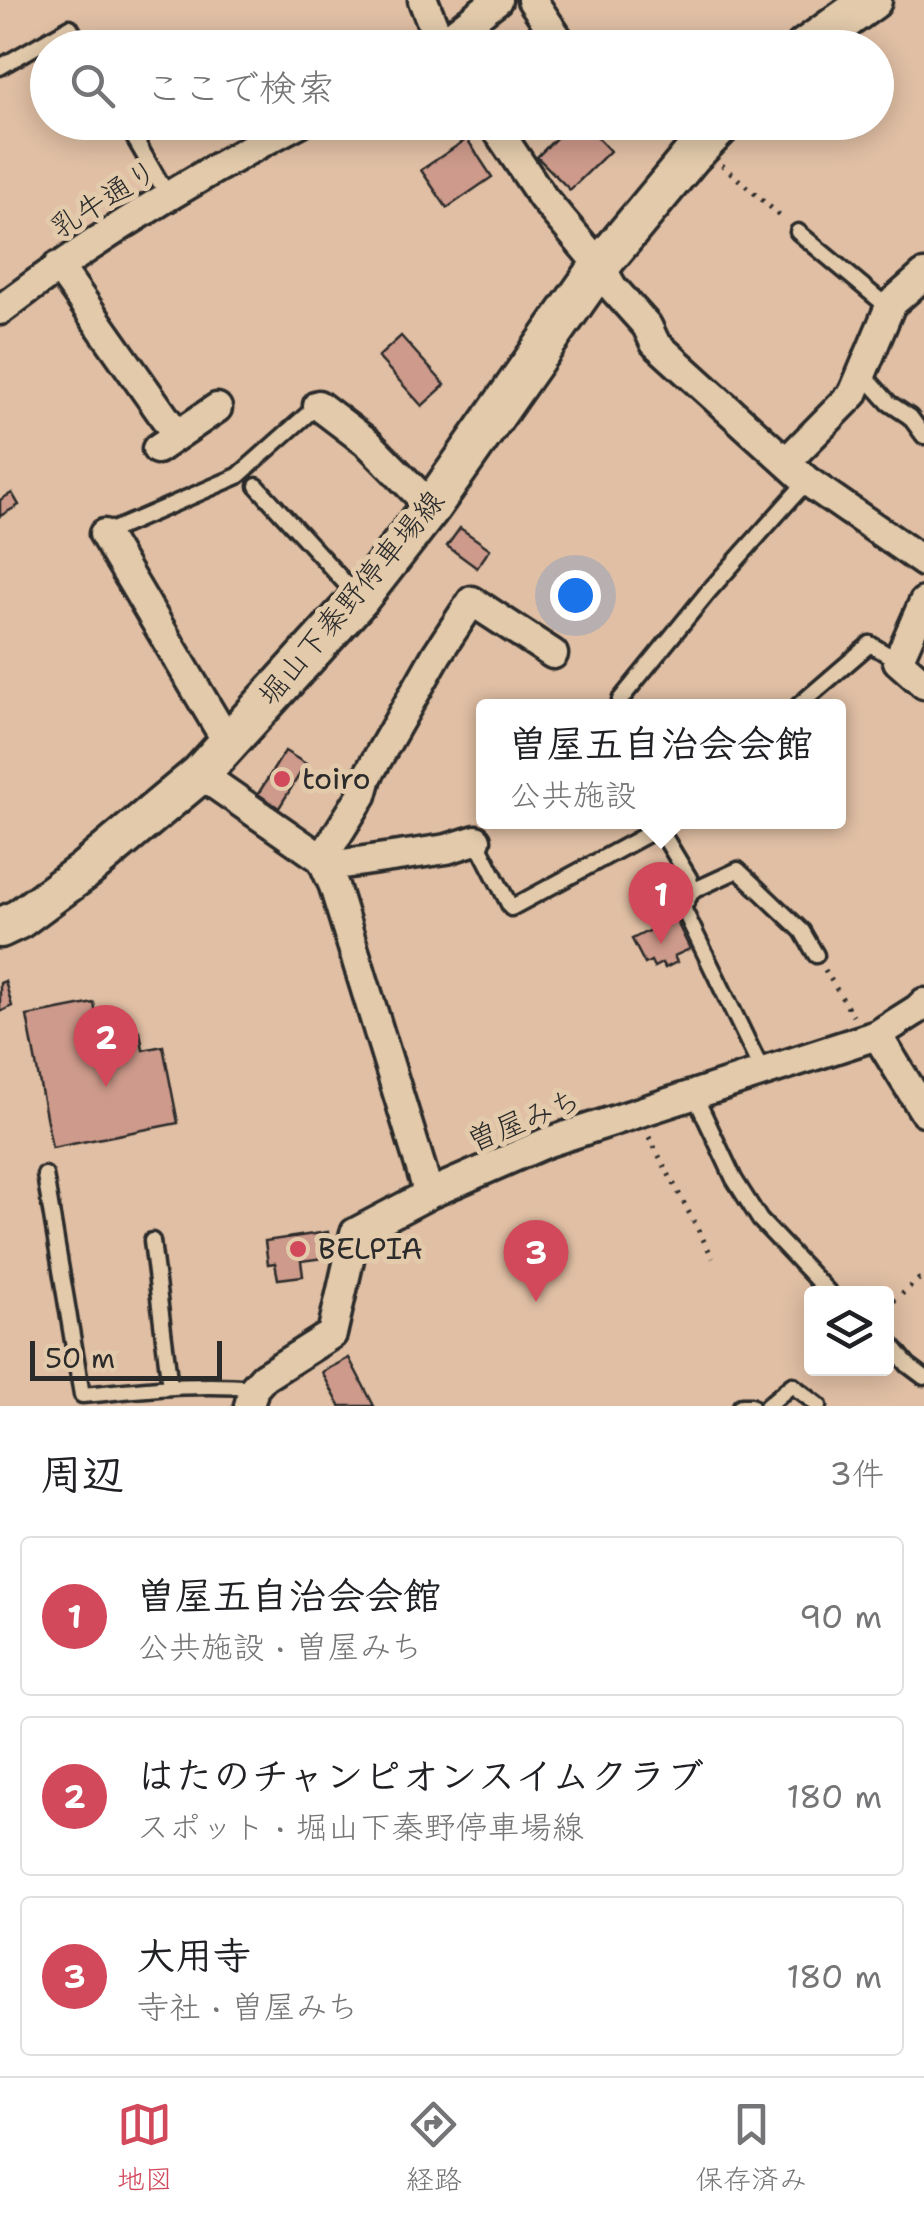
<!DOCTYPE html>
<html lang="ja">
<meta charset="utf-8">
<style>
:root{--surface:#fff;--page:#f6f6f6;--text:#202124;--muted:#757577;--line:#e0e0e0;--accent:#d1495b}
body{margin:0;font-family:"Shantell Sans","Klee One",sans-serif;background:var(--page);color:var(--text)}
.controls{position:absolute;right:30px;bottom:30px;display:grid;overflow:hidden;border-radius:10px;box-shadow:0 5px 25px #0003}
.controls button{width:90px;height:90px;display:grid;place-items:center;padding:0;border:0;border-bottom:2px solid var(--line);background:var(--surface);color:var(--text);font:50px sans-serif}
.scale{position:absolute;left:30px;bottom:25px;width:192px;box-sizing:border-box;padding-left:10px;border:5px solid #2b2b2b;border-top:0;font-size:28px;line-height:35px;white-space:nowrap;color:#2b2b2b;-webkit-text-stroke:8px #e2caab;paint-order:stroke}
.you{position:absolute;left:575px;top:595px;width:35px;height:35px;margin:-25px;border:8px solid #fff;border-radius:50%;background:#1a73e8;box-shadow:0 0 0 15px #1a73e833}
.badge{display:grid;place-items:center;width:65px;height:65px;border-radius:50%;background:var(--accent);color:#fff;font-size:32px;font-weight:700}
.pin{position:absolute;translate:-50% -82px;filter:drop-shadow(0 2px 5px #0008)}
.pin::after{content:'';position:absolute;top:52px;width:35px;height:30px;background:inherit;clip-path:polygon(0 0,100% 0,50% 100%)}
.popup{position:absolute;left:476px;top:699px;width:370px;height:130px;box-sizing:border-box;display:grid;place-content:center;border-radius:10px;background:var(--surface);filter:drop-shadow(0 2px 8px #0005);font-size:32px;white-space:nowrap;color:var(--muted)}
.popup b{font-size:38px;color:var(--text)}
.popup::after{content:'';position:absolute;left:50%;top:100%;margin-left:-20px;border:20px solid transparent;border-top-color:var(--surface)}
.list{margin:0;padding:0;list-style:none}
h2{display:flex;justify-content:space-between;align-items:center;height:130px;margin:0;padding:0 40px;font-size:42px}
h2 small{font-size:32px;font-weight:400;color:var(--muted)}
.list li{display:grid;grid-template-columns:65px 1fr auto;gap:30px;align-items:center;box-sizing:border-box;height:160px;margin:0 20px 20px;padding:0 20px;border:2px solid var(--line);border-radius:10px}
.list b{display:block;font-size:38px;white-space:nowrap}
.list p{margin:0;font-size:32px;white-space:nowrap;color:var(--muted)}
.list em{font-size:32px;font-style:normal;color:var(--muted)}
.icon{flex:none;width:55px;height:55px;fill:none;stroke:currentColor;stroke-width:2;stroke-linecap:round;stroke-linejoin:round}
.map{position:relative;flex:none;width:924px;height:1406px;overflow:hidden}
.search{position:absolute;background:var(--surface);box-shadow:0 5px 25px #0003;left:30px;right:30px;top:30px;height:110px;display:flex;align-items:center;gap:25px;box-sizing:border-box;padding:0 35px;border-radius:55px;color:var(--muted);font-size:38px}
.sheet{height:670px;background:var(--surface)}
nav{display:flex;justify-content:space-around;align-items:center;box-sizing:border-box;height:140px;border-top:2px solid var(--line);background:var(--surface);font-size:28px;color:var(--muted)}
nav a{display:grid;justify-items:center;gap:5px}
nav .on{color:var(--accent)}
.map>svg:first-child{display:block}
.building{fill:#cd9a8b;stroke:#2b2b2b;stroke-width:2.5}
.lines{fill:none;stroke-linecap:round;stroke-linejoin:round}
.lane-casing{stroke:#2b2b2b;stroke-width:21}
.street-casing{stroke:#2b2b2b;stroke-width:35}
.secondary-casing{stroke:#2b2b2b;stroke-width:45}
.path{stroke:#2b2b2b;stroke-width:5;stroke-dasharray:2.5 8;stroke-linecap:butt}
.lane{stroke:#e2caab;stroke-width:14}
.street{stroke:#e2caab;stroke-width:28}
.secondary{stroke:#e2caab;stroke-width:38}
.poi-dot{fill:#d1495b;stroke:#e2caab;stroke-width:4}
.labels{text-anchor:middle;stroke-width:10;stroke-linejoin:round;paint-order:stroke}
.street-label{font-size:30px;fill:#2b2b2b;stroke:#e2caab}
.poi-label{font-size:30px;fill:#2b2b2b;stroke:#e2caab;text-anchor:start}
</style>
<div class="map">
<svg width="924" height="1406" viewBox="0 0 924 1406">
<rect width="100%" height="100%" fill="#e0bfa4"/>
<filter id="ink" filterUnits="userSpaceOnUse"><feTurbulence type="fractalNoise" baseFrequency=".01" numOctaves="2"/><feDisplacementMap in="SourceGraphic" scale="20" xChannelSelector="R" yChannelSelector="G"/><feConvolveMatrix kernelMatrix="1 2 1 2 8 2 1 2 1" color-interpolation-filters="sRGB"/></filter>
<g filter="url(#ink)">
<!-- building -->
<path class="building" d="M572,122H582L610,151L570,190L537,157Z
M467,139L492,177L447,208L421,170Z
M401,336L445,385L422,406L378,357Z
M12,493L19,505L0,516V500Z
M460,528L490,549L477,568L447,546Z
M285,751L306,764L279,808L258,794Z
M675,918L690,949L674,956L677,962L665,968L662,963L654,967L651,961L645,964L632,939Z
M5,981L12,1006L0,1012V983Z
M94,1003L99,1029L118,1025L140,1031L143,1050L163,1046L178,1123L52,1148L27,1016Z
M328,1232L331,1257L301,1261L303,1276L278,1279L275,1263L268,1264L265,1241Z
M349,1358L374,1406H340L322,1372Z"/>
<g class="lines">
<defs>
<path id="lane" d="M0,67L70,27L82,48
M125,122L168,196
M798,232L889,308
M862,373L889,403L910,417L924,436
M257,486L357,596
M104,534L238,476L318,405
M620,700L708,592L807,481
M798,706L870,644L898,661
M659,828L689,878L692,891
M476,840L511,908L659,828L667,822
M762,1071L683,908L692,891L738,870L802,931L816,955
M695,1096L734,1179L760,1220L830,1294
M45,1175L82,1395C139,1390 197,1382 254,1388
M152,1241L170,1387
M886,1338L908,1365L924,1377
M741,1406H751
M767,1406L792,1385L819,1406"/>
<path id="street" d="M423,0L442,48
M532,0L564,48
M435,48L497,0
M492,122L543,198L600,266L612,287L647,326L655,343L807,481L924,562
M58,266L177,435
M0,310C94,239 195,177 300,122
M318,405L368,443L431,507
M157,449L217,408
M786,462L853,394L891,304L924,275
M104,534L228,743
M924,602L898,661L924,684
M200,774L322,859L343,864L447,849L476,840
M322,859L362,795L367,777L437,654L472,601L553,654
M322,859L334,886L429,1194
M877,1035L924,1111
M249,1406L254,1388L264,1377L332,1334L355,1233L429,1194L548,1142L877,1035L918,1009L924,1003"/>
<path id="secondary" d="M805,48L872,0
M0,928L19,919L84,871L200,774L359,599L431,507L600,266L692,155L724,122"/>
</defs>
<!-- lane casing -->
<use href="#lane" class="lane-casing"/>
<!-- street casing -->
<use href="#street" class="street-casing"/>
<!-- secondary casing -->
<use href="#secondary" class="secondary-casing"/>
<!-- path -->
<path class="path" d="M722,165L785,220
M825,970L853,1016
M649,1137L713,1258
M886,1308L919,1279H924"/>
<!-- lane -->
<use href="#lane" class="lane"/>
<!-- street -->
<use href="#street" class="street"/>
<!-- secondary -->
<use href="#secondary" class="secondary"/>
</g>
</g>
<!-- markers -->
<g class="poi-dot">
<circle cx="282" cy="779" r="10"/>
<circle cx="298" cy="1249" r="10"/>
</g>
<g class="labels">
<!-- street labels -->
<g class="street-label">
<text transform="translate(104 199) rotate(-32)" y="10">乳牛通り</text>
<text transform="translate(351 598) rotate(-50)" y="10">堀山下秦野停車場線</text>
<text transform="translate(524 1120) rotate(-22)" y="10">曽屋みち</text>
</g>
<!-- poi labels -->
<g class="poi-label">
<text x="302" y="789">toiro</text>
<text x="318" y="1259">BELPIA</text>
</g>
</g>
</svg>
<div class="controls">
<button><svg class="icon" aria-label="layers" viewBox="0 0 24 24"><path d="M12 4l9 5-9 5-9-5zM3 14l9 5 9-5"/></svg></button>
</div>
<div class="scale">50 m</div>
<div class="you"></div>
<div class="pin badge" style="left:661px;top:944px">1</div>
<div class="popup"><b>曽屋五自治会会館</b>公共施設</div>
<div class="pin badge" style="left:106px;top:1087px">2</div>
<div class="pin badge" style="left:536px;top:1302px">3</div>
<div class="search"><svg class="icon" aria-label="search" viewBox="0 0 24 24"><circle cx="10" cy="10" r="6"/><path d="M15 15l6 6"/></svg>ここで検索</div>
</div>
<section class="sheet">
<h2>周辺<small>3件</small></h2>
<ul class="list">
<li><span class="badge">1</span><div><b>曽屋五自治会会館</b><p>公共施設 · 曽屋みち</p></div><em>90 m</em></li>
<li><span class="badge">2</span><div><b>はたのチャンピオンスイムクラブ</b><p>スポット · 堀山下秦野停車場線</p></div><em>180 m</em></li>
<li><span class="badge">3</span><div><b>大用寺</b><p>寺社 · 曽屋みち</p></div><em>180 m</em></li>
</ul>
</section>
<nav>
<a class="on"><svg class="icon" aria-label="map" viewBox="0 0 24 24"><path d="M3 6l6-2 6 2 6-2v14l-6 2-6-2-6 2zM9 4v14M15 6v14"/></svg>地図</a>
<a><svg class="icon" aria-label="directions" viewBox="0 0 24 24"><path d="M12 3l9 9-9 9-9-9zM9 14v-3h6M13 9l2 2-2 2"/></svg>経路</a>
<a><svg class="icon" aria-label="saved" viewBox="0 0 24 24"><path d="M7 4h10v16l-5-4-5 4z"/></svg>保存済み</a>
</nav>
